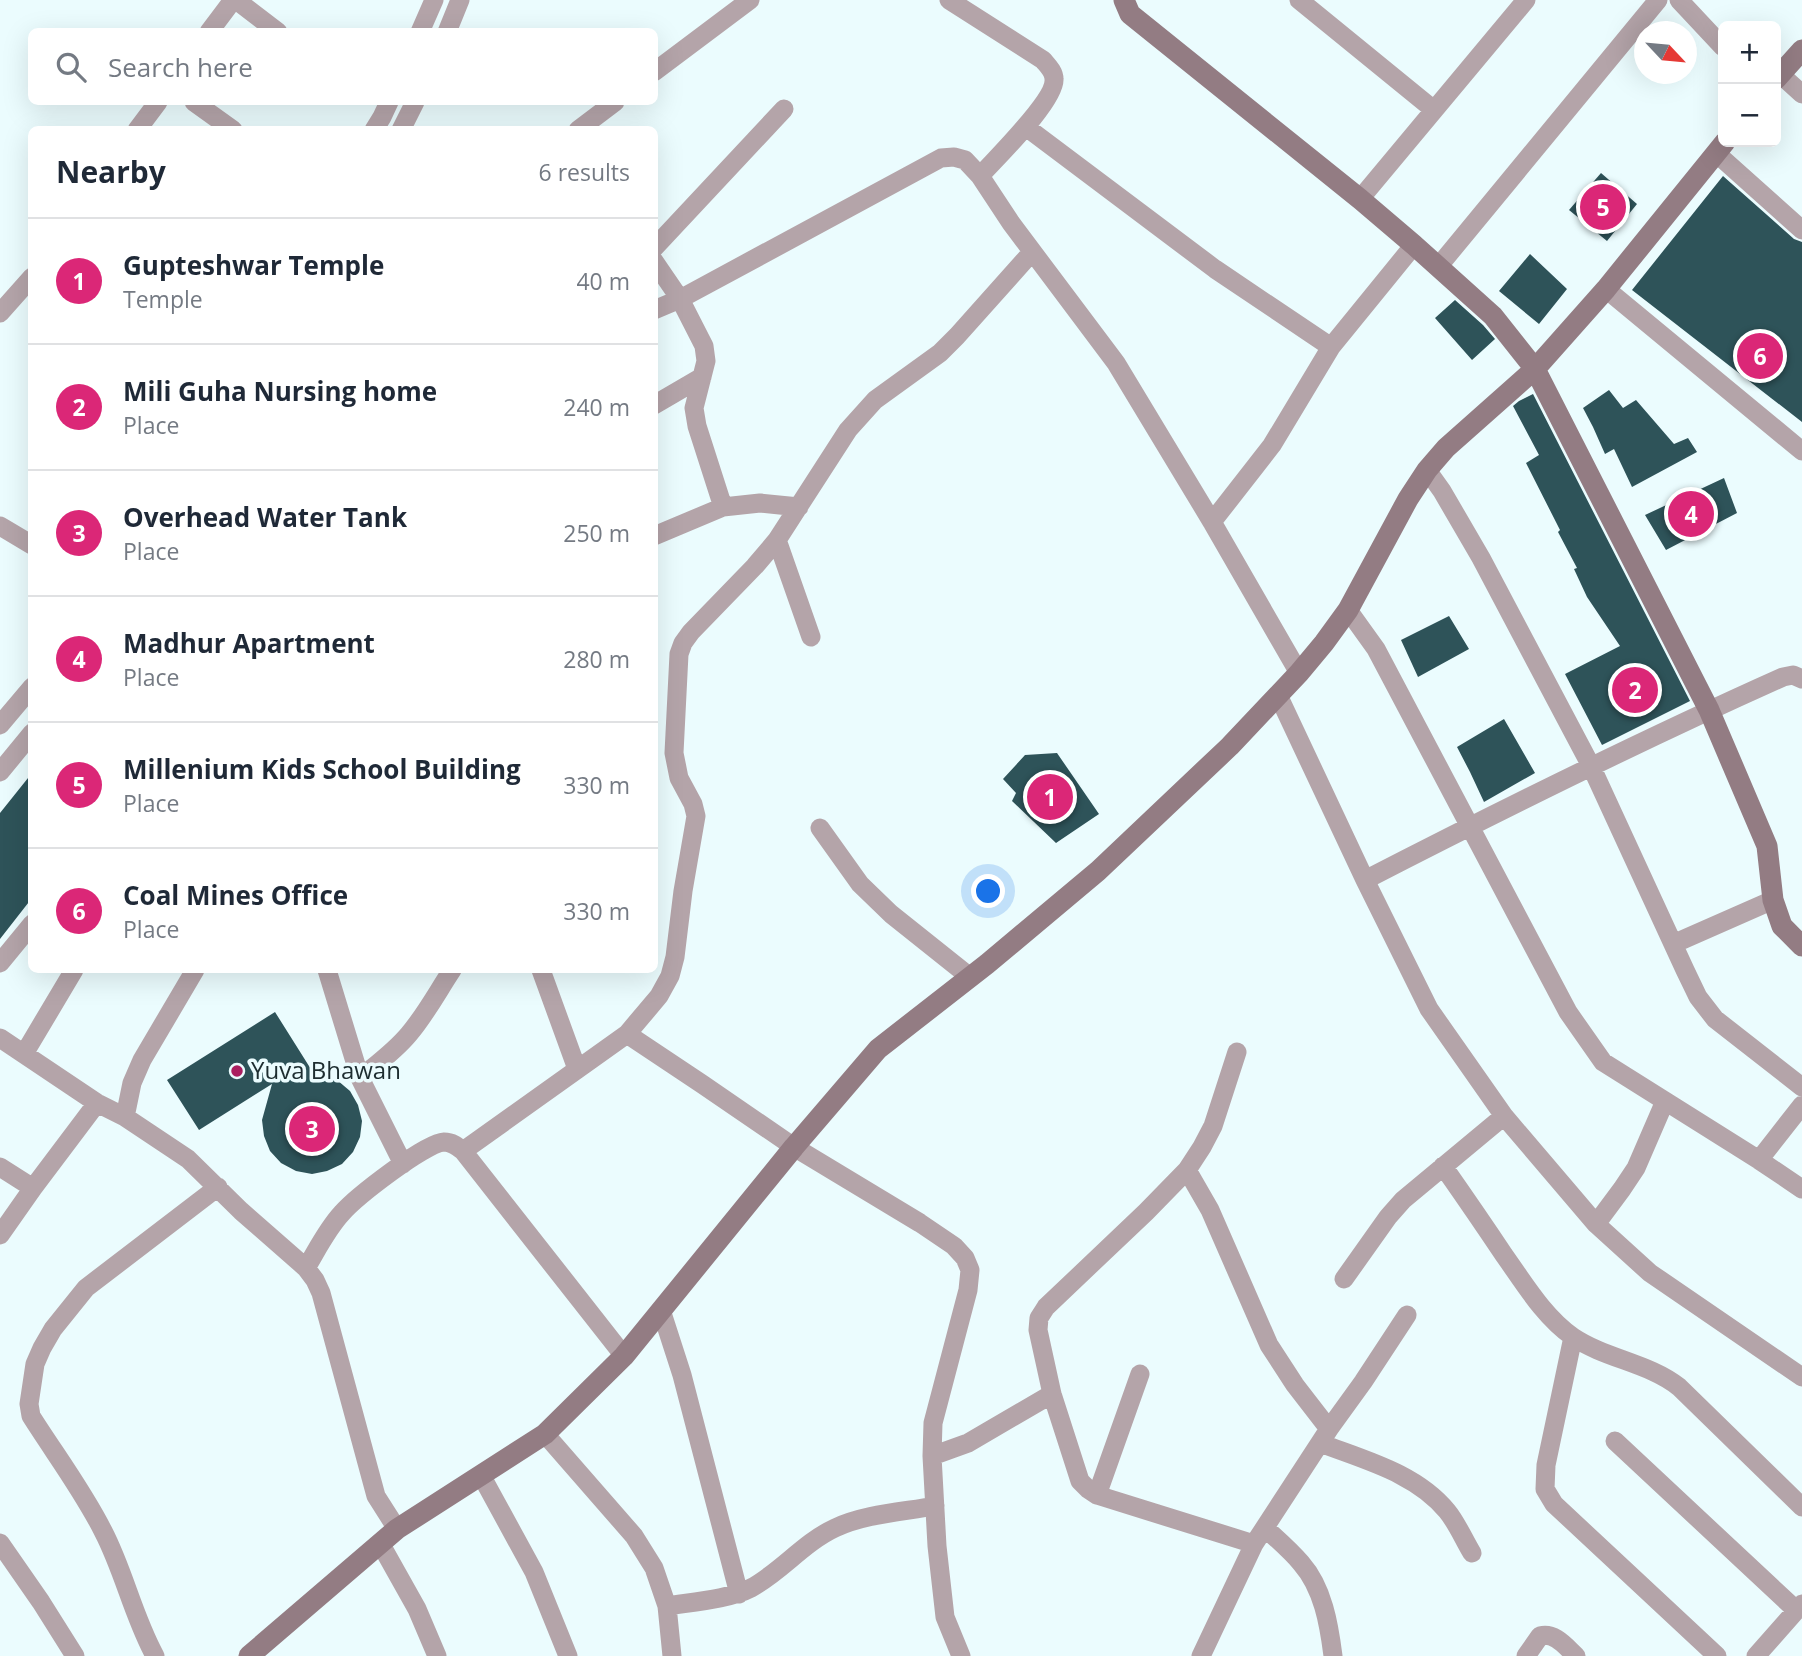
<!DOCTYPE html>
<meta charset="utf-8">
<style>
:root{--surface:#fff;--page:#f2f2f3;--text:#1f2937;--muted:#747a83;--line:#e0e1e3;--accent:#db2777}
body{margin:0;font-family:"Open Sans",sans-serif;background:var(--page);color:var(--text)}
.controls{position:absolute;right:21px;top:21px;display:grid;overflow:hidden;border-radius:10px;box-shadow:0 7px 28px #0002}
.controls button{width:63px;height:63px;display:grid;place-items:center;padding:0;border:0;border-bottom:2px solid var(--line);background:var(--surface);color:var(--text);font:35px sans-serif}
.compass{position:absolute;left:1634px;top:21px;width:63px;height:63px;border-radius:50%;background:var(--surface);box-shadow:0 7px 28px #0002;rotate:116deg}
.you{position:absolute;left:989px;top:892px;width:24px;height:24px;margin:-18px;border:5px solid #fff;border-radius:50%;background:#1a73e8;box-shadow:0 0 0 10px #1a73e833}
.badge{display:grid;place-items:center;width:46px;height:46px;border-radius:50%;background:var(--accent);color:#fff;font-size:23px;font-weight:700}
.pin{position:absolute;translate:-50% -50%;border:4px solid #fff;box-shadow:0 2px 7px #0006}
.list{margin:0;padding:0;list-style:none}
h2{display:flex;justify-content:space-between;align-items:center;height:91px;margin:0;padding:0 28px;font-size:30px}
h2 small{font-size:23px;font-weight:400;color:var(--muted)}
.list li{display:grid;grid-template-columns:46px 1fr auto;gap:21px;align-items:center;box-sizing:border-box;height:126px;padding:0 28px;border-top:2px solid var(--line)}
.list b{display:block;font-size:26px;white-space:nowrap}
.list p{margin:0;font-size:23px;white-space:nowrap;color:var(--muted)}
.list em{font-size:23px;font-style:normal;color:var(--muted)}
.icon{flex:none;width:38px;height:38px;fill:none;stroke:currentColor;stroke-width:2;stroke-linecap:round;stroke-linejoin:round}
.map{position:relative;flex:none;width:1802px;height:1656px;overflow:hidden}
.search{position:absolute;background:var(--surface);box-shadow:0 7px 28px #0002;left:28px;top:28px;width:630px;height:77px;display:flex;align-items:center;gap:18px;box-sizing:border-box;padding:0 24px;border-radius:10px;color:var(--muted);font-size:26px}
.panel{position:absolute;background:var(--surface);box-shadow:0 7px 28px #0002;left:28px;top:126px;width:630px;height:847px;border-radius:10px}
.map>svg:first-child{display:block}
.building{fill:#2e5359}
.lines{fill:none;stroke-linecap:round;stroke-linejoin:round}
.street{stroke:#b4a4a9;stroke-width:19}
.secondary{stroke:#937c83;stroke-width:21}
.poi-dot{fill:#aa1e5f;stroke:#ebfcfe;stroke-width:2.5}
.labels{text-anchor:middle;stroke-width:7;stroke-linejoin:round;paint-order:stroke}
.poi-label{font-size:24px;fill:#1d2d30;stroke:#ebfcfe;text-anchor:start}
</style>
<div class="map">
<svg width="1802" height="1656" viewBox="0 0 1802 1656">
<rect width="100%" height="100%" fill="#ebfcfe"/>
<!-- building -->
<path class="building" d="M1601,173L1637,204L1607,241L1569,210Z
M1723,176L1794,239L1802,242V422L1632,290Z
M1530,254L1567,289L1539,324L1499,291Z
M1455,300L1483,325L1495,339L1472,360L1435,318Z
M1609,390L1623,408L1636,400L1674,444L1688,438L1697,452L1632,487L1614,449L1605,454L1593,427L1583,408Z
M1533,394L1690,701L1602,745L1565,674L1620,646L1587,597L1574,569L1577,568L1558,532L1560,530L1526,463L1539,455L1513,406L1519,401Z
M1724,478L1737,513L1666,550L1645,515Z
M1449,616L1469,649L1418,677L1401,640Z
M1504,719L1535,773L1484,802L1470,772L1457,747Z
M1057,753L1099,814L1056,843L1012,801L1016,793L1003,779L1025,755Z
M32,773V898L0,939V813Z
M275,1012L314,1074L321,1075L337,1080L350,1091L358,1105L362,1121L360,1137L353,1152L342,1164L327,1171L312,1174L296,1171L281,1163L270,1151L264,1136L262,1120L272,1084L199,1130L167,1080Z"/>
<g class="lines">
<!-- street -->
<path class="street" d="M236,0L278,32
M949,0L1043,60C1047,65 1054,71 1054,79C1056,100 995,159 980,176
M1299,0L1434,110
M1679,0L1723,47
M209,32L233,0
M420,32L434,0
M447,32L460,0
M654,72L750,0
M1780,74L1802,94
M194,102L233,130
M1026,127L1215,269L1331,347
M137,130L158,102
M374,130L382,117L389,102
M401,130L415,102
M578,130L615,102
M1716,153L1802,230
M1360,199L1526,0
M654,248L784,109
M654,261L680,299L704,346L706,361L694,408L697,426L723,507
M1438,267L1658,0
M1606,289L1802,451
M654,310L680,299L941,158L954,157L965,160L980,176L1011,223L1116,363L1212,522L1299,673
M0,313L32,277
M654,405L702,377
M1427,470L1442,491L1481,558L1591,766L1685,970L1698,997L1715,1019L1802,1087
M1212,522L1272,445L1331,347L1414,245
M0,526L32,545
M654,536L723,507L760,503L799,507
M777,540L811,637
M1348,610L1376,649L1568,1012L1603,1062L1759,1160L1802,1189
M1278,695L1365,880L1429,1009L1504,1116L1596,1224L1650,1273L1802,1377
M0,725L32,687
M0,772L32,733
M820,828L860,884L891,914L970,977
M1365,880C1503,809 1642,740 1783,677L1793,675L1802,679
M1673,944L1773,900
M0,963L32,924
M327,970L360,1078L403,1164
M541,970L577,1069
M627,1034L702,1084L794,1147L920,1223L954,1246L965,1258L970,1270L968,1290L933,1423L932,1456L937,1546L945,1617L961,1656
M0,1038L97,1103L125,1117L188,1159L241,1211L306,1268L315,1280L321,1293L376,1496L397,1529
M1237,1052L1213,1126L1202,1147L1187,1170L1146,1212L1046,1307L1039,1318L1038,1330L1052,1394L1080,1481L1088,1489L1097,1495L1254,1544
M24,1054L74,970
M360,1078C377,1064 395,1051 409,1034C426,1014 438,991 452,970
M125,1117L132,1083L142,1060L195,970
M463,1151L627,1034L659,996L670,976L675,957L683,891L696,816L693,804L679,778L674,753L679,654L683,643L691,632L755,566L777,540L848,430L875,400L940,353L957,336L1032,252
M1759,1160L1802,1105
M1443,1166C1464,1196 1484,1225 1504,1255C1524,1283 1544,1317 1573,1337C1606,1359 1649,1363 1679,1387L1802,1507
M0,1167L33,1188
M1187,1170L1210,1210L1269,1345L1295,1385L1329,1429
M1596,1224L1622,1189L1636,1168L1665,1101
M0,1235L33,1188L97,1103
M306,1268C317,1250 327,1229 342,1213C356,1197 425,1143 444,1142C452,1142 457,1146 463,1151L624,1356
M1344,1279L1388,1217L1403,1200L1504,1116
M661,1310L682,1375L739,1594
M1573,1337L1546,1465L1545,1489L1554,1504L1717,1656
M545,1434L634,1536L654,1568L667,1606L672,1656
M1615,1441L1796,1610
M1320,1443C1364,1460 1416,1473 1447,1511C1457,1523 1464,1540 1472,1553
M932,1456L968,1443L1052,1394
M481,1475L534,1572L568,1656
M1097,1495L1140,1374
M1265,1528C1277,1539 1290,1550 1301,1563C1323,1588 1329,1624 1333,1656
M0,1543L41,1602L75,1656
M380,1543L417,1609L437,1656
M667,1606C692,1602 730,1599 751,1588C781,1572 803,1543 835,1528C865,1514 902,1512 935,1506
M155,1656C133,1616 124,1571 103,1531C83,1491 55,1454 31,1416L29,1404L35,1364L42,1348L53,1329L86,1288L218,1187
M1201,1656L1254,1544L1329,1429L1363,1382L1407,1315
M1526,1656L1540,1636C1555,1632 1566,1647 1576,1656
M1756,1656L1802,1604"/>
<!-- secondary -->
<path class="secondary" d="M1124,0L1130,14L1360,199L1414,245L1493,316L1535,369L1709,710L1767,846L1773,900L1782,926L1802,946
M1776,79L1802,50
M249,1656L397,1529L545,1434L624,1356L794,1147L878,1049L987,964L1098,871L1230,746L1299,673L1324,643L1348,610L1408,499L1427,470L1446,448L1535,369L1606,289L1725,142"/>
</g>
<!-- markers -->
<circle class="poi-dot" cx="237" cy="1071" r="7"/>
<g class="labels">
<!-- poi labels -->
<g class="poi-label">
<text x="251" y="1079">Yuva Bhawan</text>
</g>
</g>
</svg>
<div class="controls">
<button>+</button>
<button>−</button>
</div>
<svg class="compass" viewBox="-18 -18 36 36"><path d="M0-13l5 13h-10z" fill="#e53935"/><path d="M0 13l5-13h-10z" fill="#747a83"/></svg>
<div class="you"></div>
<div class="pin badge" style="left:1050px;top:797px">1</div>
<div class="pin badge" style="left:1635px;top:690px">2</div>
<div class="pin badge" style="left:312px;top:1129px">3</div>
<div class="pin badge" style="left:1691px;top:514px">4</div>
<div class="pin badge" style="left:1603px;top:207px">5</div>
<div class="pin badge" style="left:1760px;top:356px">6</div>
<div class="search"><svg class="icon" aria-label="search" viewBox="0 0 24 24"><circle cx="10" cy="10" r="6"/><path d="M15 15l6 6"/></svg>Search here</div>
<section class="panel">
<h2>Nearby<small>6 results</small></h2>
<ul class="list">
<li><span class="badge">1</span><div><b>Gupteshwar Temple</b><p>Temple</p></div><em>40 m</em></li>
<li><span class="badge">2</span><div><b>Mili Guha Nursing home</b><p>Place</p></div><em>240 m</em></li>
<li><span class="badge">3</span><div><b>Overhead Water Tank</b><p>Place</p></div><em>250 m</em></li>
<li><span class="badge">4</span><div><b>Madhur Apartment</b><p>Place</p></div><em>280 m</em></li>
<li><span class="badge">5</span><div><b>Millenium Kids School Building</b><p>Place</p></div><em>330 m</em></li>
<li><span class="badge">6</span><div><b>Coal Mines Office</b><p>Place</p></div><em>330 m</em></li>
</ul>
</section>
</div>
